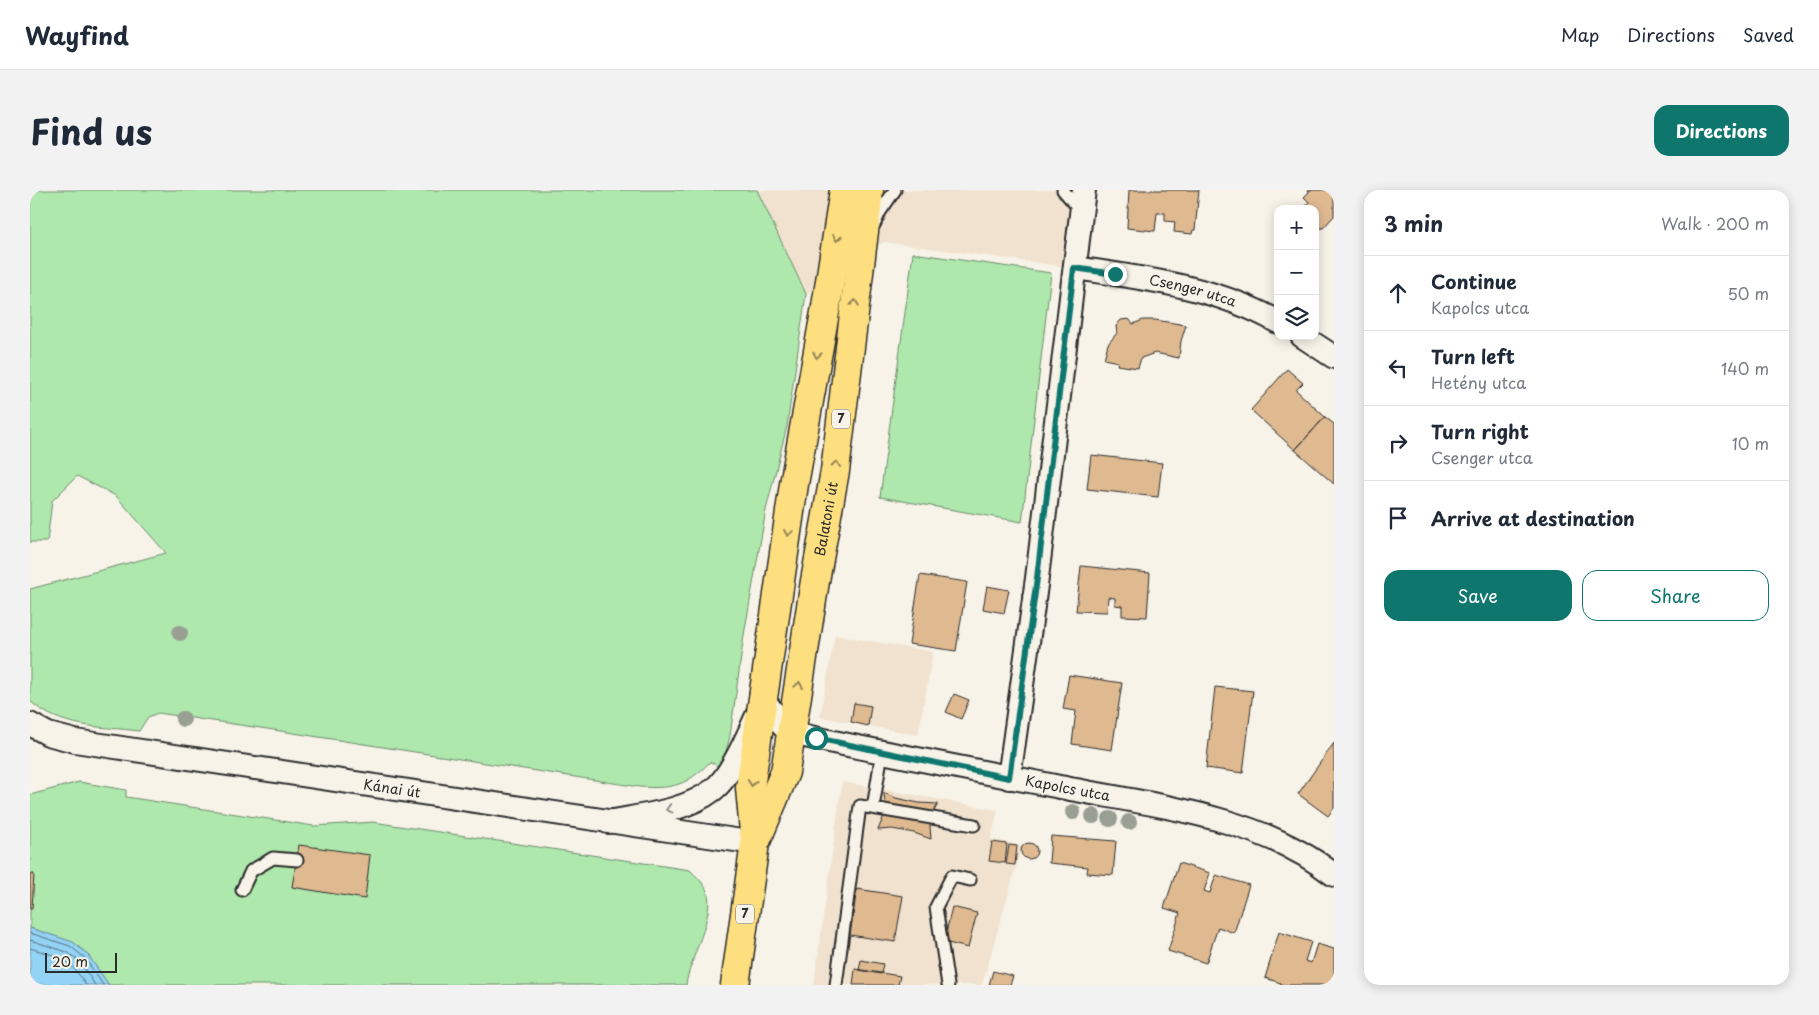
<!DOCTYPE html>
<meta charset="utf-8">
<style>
:root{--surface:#fff;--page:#f2f2f3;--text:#1f2937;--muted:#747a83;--line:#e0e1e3;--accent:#0f766e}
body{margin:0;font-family:"Playpen Sans",sans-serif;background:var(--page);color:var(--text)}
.controls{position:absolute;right:15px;top:15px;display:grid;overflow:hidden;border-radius:10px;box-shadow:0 2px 12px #0003}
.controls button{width:45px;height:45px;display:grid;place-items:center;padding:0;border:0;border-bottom:1px solid var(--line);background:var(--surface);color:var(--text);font:25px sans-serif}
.scale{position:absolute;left:15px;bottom:12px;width:72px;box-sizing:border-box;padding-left:5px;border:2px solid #2b2b2b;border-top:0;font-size:14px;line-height:18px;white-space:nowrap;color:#2b2b2b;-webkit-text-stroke:4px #f7f3e8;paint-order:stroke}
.stop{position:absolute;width:15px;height:15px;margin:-11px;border:4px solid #0f766e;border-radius:50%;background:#fff}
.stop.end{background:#0f766e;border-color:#fff;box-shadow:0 1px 5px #0008}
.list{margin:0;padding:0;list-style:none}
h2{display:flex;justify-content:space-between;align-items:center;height:65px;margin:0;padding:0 20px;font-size:21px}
h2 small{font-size:16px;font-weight:400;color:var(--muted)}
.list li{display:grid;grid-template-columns:32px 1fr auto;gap:15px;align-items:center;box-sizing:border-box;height:75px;padding:0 20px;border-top:1px solid var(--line)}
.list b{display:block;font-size:19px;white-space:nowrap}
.list p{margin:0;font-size:16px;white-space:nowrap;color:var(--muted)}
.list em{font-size:16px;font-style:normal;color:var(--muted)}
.actions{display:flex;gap:10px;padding:15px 20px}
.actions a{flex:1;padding:11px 0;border:1px solid var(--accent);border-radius:15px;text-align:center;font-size:18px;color:var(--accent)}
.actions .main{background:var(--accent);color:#fff}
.icon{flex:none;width:28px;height:28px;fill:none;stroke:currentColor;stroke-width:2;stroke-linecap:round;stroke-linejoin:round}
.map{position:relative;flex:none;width:1304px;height:795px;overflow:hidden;border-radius:15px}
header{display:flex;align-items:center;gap:30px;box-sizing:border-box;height:70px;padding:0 25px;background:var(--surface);border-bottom:1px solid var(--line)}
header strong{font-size:24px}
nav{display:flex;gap:28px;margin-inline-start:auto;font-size:18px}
.intro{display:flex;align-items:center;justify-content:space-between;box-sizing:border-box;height:120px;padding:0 30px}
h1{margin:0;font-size:35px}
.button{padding:12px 22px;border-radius:15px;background:var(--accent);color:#fff;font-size:18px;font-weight:700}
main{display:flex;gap:30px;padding:0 30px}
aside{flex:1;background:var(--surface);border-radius:15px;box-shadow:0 2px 12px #0003}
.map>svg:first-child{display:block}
.built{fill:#f0e2ce}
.green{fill:#aee8ad;stroke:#6c8a6c}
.water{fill:#93d3f5;stroke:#6990a4}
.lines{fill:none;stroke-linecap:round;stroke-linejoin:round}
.shore{stroke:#556e7c;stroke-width:1}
.building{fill:#dfb990;stroke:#2b2b2b}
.lane-casing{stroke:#2b2b2b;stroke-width:15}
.street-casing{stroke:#2b2b2b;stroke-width:26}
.primary-casing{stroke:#2b2b2b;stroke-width:31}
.lane{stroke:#f7f3e8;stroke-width:11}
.street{stroke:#f7f3e8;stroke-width:22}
.primary{stroke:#fedf80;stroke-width:28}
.tree{fill:#999f92}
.oneway{stroke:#948556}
.oneway2{stroke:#918f8a}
.route{stroke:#0f766e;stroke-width:6}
.labels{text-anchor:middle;stroke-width:4;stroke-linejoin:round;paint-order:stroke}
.shield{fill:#f7f3e8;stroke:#686764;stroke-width:1}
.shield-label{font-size:12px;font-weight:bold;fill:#2b2b2b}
.street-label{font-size:14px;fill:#2b2b2b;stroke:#f7f3e8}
</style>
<header>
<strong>Wayfind</strong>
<nav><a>Map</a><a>Directions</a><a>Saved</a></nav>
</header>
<div class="intro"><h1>Find us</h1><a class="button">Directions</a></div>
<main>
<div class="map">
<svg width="1304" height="795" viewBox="0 0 1304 795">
<rect width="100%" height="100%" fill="#f7f3e8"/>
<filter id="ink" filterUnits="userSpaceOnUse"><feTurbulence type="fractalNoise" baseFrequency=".02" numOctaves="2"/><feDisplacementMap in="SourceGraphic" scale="10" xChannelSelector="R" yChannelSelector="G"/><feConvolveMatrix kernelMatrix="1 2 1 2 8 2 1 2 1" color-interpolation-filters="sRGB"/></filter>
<g filter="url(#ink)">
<!-- built -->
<path class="built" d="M727,0H1054L1045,78L854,52L776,104Z
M805,445L903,462L888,545L790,527Z
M812,592L968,620L961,649L992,656L952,795H784Z"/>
<!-- green -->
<path class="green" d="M0,0H727L776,104L757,236L736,320L714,445L700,546L695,565L690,577L680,572C656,596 643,599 609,597L244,540L128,523L118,527L109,541C70,536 31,539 0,511V399L136,363L86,306L47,286L22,311L17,352H0Z
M883,63L1021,83L992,332L850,307Z
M49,592L96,600V607L284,636L343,632L660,680C666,686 673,692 677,701C686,724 659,770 656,795H79L58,765L43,752L0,738V605Z"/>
<!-- water -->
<path class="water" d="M0,738L43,752L58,765L79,795H0Z"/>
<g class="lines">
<!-- shore -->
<path class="shore" d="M0,743L40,756L55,768L73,795
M0,750L37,762L50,772L65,795
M0,758C32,768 37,766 56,795"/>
</g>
<!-- building -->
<path class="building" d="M1099,0H1169L1165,40H1163L1162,44L1144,42L1145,32L1135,31V23H1127L1125,41L1097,38Z
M1278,0H1304V26L1293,38H1285V19H1273L1279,12L1274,7L1279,2Z
M1099,129L1103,134L1113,130H1125L1156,135L1151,151L1149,168L1125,163L1111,168L1108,178L1087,175L1088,172L1074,169L1078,154L1087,143L1086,136L1091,130Z
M1257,179L1273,193L1266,200L1295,227L1265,260L1221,220Z
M1295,227L1304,234V294L1265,260Z
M1061,265L1132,273L1128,307L1057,299Z
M1051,376L1120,383L1117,427L1092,426V416L1085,415V408L1078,407L1077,422L1046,421Z
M890,385L937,392L926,461L879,454Z
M957,396L979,400L974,423L953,419Z
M1039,485L1092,493L1082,560L1042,554L1046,521L1033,519Z
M1185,497L1223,501L1213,583L1176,578Z
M924,504L939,510L931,529L916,522Z
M824,513L841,516L838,536L821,532Z
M1304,553V618L1298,626L1268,604Z
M854,603L866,608L889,613L908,614L902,625L900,637L901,649L884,643L862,639L848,640L853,628L855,616Z
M1021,646L1086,651L1083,685L1057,683L1058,677L1019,673Z
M962,652L977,654L975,673L959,671Z
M991 661a8 8 0 1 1 16 0a8 8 0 1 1-16 0Z
M269,655L340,665L335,709L262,697Z
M979,655L987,656L985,675L976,674Z
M1149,673L1180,683L1174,701L1180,703L1186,685L1219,695L1204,743L1188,737L1176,773L1138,761L1150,723L1134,718Z
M0,684H4L2,719H0Z
M827,699L873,706L865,752L820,745Z
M922,717L947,723L938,758L914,752Z
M1249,742L1281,752L1275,771L1281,773L1287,754L1304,759V795H1250L1251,793L1235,788Z
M831,770L853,774L851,784L829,780Z
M825,779L870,786L868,795H823Z
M963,781L983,786L980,795H959Z"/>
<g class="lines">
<defs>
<path id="lane" d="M1033,0L1051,21
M844,35L850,22L865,0
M843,618L852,562
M212,700L221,681L243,668L267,670
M806,795L830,616L944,635
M918,795L906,717L922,686L940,690"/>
<g id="street">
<path id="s1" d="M1045,78C1113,88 1187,97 1248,132"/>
<path d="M1272,146L1304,167"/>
<path id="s2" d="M0,534L18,544L45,551L725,653"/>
<path d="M979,588L1007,388L1054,0"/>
<path id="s3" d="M578,632C613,625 654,622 683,600C703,585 723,533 734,510L753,536L761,543C849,562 937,579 1025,596C1119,615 1227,624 1304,685"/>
</g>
<g id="primary">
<path id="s4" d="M727,649L755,582L785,391L805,281L839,0"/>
<path d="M705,795L725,653L720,598L764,294L796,117L814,0"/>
</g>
</defs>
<!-- lane casing -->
<use href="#lane" class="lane-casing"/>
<!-- street casing -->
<use href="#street" class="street-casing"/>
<!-- primary casing -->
<use href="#primary" class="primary-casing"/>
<!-- lane -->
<use href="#lane" class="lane"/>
<!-- street -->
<use href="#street" class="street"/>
<!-- primary -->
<use href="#primary" class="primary"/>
</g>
<!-- trees -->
<g class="tree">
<circle cx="150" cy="443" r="8"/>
<circle cx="153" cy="529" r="8"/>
<circle cx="1043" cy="622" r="8"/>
<circle cx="1063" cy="626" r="8"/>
<circle cx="1080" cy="629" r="8"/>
<circle cx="1099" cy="632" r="8"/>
</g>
<!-- one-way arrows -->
<defs><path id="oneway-chevron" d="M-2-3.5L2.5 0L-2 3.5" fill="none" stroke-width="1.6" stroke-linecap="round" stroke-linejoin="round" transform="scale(1.25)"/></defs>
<g class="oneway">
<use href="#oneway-chevron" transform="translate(807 48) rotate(99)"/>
<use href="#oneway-chevron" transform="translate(825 113) rotate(-83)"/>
<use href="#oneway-chevron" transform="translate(787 165) rotate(100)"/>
<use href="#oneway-chevron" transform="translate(806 274) rotate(-83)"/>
<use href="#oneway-chevron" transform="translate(758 343) rotate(98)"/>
<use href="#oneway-chevron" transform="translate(769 495) rotate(-81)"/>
<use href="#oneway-chevron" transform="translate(722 593) rotate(95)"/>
</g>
<use class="oneway2" href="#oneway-chevron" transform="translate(639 619) rotate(165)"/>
</g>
<g class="lines" filter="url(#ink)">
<!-- route -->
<path class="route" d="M786,548L979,588L1007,388L1044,78L1085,84"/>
</g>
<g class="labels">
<!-- shield labels -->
<g class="shield">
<rect x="802" y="219.5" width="18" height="19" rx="4"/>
<rect x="706" y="714.5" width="18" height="19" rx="4"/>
</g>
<g class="shield-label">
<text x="811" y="233">7</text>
<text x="715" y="728">7</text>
</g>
<!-- street labels -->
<g class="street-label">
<text dy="5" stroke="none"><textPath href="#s1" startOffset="120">Csenger utca</textPath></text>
<text dy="5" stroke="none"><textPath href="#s4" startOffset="329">Balatoni út</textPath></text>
<text dy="5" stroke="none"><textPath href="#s2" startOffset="369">Kánai út</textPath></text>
<text dy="5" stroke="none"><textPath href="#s3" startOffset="540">Kapolcs utca</textPath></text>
</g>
</g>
</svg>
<div class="controls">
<button>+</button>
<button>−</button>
<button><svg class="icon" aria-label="layers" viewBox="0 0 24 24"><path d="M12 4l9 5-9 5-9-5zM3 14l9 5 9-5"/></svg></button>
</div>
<div class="scale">20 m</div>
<div class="stop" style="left:786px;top:548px"></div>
<div class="stop end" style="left:1085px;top:84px"></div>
</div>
<aside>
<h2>3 min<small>Walk · 200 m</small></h2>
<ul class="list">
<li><svg class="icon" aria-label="ahead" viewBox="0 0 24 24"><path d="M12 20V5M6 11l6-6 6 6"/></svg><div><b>Continue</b><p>Kapolcs utca</p></div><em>50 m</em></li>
<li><svg class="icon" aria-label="left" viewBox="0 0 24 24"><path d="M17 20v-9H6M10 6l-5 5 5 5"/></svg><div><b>Turn left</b><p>Hetény utca</p></div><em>140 m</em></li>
<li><svg class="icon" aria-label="right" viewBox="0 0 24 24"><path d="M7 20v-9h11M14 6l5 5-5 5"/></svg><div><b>Turn right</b><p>Csenger utca</p></div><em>10 m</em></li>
<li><svg class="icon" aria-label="arrive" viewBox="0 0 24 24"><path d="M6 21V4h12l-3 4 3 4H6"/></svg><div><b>Arrive at destination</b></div></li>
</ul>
<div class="actions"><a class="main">Save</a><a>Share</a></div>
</aside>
</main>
